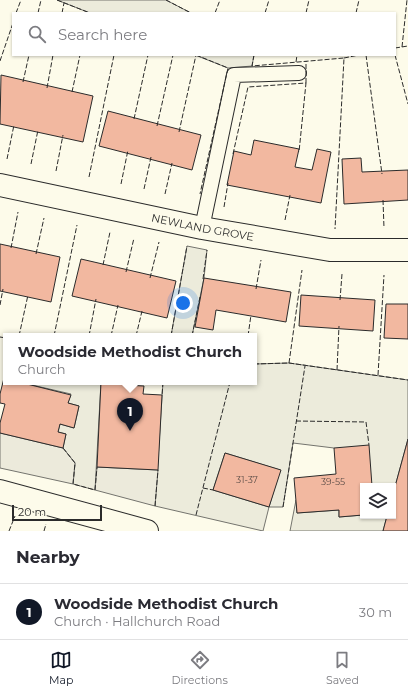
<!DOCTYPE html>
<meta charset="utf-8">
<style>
:root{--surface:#fff;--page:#f2f2f3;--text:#2b2b33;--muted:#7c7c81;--line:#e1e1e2;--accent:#111827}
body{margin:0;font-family:Montserrat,sans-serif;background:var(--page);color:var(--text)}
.controls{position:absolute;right:12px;bottom:12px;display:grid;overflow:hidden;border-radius:0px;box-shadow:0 1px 3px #0004}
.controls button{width:36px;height:36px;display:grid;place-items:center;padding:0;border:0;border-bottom:1px solid var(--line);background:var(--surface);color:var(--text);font:20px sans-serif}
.scale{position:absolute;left:12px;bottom:10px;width:90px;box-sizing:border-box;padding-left:4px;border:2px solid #2b2b2b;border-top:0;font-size:11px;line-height:14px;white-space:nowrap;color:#2b2b2b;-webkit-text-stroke:3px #fdfbea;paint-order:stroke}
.you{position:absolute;left:183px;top:303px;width:14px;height:14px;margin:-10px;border:3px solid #fff;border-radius:50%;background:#1a73e8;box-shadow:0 0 0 6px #1a73e833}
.badge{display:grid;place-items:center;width:26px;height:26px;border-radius:50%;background:var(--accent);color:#fff;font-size:13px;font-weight:700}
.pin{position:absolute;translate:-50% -33px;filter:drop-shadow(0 1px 2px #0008)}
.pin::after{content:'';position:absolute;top:21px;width:14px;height:12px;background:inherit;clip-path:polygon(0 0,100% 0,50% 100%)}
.popup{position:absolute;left:3px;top:333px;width:254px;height:52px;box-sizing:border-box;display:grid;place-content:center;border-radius:0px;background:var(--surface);filter:drop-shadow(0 1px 3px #0005);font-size:13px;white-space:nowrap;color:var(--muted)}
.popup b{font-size:15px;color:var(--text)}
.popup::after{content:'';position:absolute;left:50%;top:100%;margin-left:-8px;border:8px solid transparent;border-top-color:var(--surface)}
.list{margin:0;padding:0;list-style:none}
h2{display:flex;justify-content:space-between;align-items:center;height:52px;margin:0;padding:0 16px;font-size:17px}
h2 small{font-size:13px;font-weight:400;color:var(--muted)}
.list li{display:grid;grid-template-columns:26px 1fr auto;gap:12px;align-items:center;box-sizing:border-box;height:56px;padding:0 16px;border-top:1px solid var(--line)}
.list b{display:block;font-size:15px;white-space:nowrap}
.list p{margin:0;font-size:13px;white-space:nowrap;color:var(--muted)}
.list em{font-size:13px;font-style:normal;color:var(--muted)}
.icon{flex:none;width:22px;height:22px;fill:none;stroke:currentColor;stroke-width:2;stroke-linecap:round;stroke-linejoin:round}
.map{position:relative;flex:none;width:408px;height:531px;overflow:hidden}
.search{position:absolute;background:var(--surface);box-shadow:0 1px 3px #0004;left:12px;right:12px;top:12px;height:44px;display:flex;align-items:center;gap:10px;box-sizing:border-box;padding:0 14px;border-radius:0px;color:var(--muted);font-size:15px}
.sheet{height:108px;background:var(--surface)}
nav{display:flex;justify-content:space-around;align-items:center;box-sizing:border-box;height:56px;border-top:1px solid var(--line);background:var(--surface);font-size:11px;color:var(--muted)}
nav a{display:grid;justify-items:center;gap:2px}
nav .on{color:var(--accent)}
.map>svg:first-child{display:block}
.green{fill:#ecebdb;stroke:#74746e;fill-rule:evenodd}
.parking{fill:#eceadb;stroke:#74746e}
.building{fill:#f2b8a0;stroke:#2b2b2b}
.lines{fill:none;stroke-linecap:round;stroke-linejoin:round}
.lane-casing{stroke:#2b2b2b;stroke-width:16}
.street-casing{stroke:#2b2b2b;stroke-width:24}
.lane{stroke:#fdfbea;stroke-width:14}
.street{stroke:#fdfbea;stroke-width:22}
.fence{stroke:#2b2b2b;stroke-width:1;stroke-dasharray:5 2;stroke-linecap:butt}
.labels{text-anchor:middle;stroke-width:3;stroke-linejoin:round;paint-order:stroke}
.number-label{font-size:9px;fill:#5d4e48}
.street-label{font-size:11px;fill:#2b2b2b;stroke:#fdfbea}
</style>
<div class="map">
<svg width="408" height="531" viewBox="0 0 408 531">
<rect width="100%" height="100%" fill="#fdfbea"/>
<!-- green -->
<path class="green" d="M57,0H166L191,13H90Z
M195,55H254L252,66L228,68Z
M187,246L207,250L204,278L192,336H171Z
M289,363L408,380V439L393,494V486H372L334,448L293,443L283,507H269L263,531L155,506L163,382H254V364ZM225,453L280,470L269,507L213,490Z
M19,382H101L95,490L73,484L75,463L63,448L66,434L58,432L60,424L74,428L79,406L68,403L71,394Z
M296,500L297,513L339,510V517L363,515V516H387L383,531H290Z"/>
<!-- parking -->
<path class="parking" d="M0,433L63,448L75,463L73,484L0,468Z
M97,467L158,470L155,506L95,490Z"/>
<!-- building -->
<path class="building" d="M1,75L93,96L83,142L0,124Z
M108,111L201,135L192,170L99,146Z
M254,140L299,149L295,167L312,170L317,149L331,152L321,203L227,185L234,151L251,155Z
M361,158L362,172L408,170V200L344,204L342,159Z
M0,244L60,257L51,302L0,291Z
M81,259L176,281L167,318L72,296Z
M204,278L291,292L286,322L216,310L213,330L195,327Z
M301,295L375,300L373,331L299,326Z
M386,304H408V339L384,338Z
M4,378L6,379V382H19L71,395L68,403L79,406L74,428L60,424L58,432L66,434L63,448L0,433V423L5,404L0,403V394Z
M101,382H124V385L144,386L143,394L162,395L158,470L97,467Z
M408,439V531H383L387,516H393V494Z
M369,445L372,486H363V515L339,517V510L297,513L294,478L336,474L334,448Z
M225,453L281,470L269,507L213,490Z"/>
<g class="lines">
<defs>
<path id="lane" d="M202,228L234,75L299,73"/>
<g id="street">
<path id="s1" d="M0,185L202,228L330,250H408"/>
<path d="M0,491L147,531"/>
</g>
</defs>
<!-- lane casing -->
<use href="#lane" class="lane-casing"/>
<!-- street casing -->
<use href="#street" class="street-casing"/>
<!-- lane -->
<use href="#lane" class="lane"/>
<!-- street -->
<use href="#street" class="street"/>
<!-- fence -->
<path class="fence" d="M57,0L90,13
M166,0L191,13
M16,13L21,0
M38,13L41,0
M62,13L64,3
M215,13L220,0
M265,13L269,0
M306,13L309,0
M356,13L359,0
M402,47L407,0
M395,48L408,46
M196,55L228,68L200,194
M254,55L252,66L344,58L335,229
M366,55L382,174
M395,55L408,104
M344,58L359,55
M0,61L13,23
M296,62L297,55
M23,82L29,55
M306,83V61
M47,88L53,55
M72,92L80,55
M134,119L148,55
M157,126L173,55
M179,132L196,55
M233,154L248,87L306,83L299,152
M7,159L14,125
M31,164L38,130
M56,171L63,135
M89,177L114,55
M121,184L128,150
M144,189L151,157
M165,194L172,163
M383,200L384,228
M224,207L228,183
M285,220L290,195
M11,248L18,212
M36,254L44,218
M103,265L110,232
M126,272L134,238
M150,278L159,242
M203,279L207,250
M256,289L261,260
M340,300L342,274
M0,305L3,289
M19,336L28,295
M54,336L77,225
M89,336L96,299
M111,336L118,305
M136,336L142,311
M171,336L187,246
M192,336L200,297
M248,336L251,315
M0,337L6,338
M289,363L408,380
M254,364L289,363L302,270
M337,370L339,326
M378,375L384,275
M4,379L6,364
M157,382L163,383V382L162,395
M296,421L366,422L369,445
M63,448L75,463L73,484L95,490L97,467
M203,488L213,490
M155,506L158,470
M283,507L305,366
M196,515L230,382
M9,531L15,516
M44,531L46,524"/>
</g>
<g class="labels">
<!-- number labels -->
<g class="number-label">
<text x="247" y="483">31-37</text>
<text x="333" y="485">39-55</text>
</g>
<!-- street labels -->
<g class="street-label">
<text dy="4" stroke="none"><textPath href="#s1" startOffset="207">NEWLAND GROVE</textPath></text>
</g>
</g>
</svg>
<div class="controls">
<button><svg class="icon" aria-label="layers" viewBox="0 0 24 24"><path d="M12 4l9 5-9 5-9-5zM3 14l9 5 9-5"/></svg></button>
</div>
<div class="scale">20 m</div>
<div class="you"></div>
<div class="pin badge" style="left:130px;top:431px">1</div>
<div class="popup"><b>Woodside Methodist Church</b>Church</div>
<div class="search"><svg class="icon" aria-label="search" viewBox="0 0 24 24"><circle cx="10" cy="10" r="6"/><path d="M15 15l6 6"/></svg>Search here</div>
</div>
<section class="sheet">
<h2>Nearby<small></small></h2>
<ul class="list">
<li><span class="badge">1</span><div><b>Woodside Methodist Church</b><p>Church · Hallchurch Road</p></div><em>30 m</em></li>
</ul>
</section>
<nav>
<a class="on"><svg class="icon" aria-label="map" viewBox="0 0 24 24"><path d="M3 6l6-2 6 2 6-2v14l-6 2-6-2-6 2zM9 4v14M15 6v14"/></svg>Map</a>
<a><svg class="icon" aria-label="directions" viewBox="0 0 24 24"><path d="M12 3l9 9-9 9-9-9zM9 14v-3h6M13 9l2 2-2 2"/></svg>Directions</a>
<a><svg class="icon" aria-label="saved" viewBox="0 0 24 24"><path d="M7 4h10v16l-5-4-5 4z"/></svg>Saved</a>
</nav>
